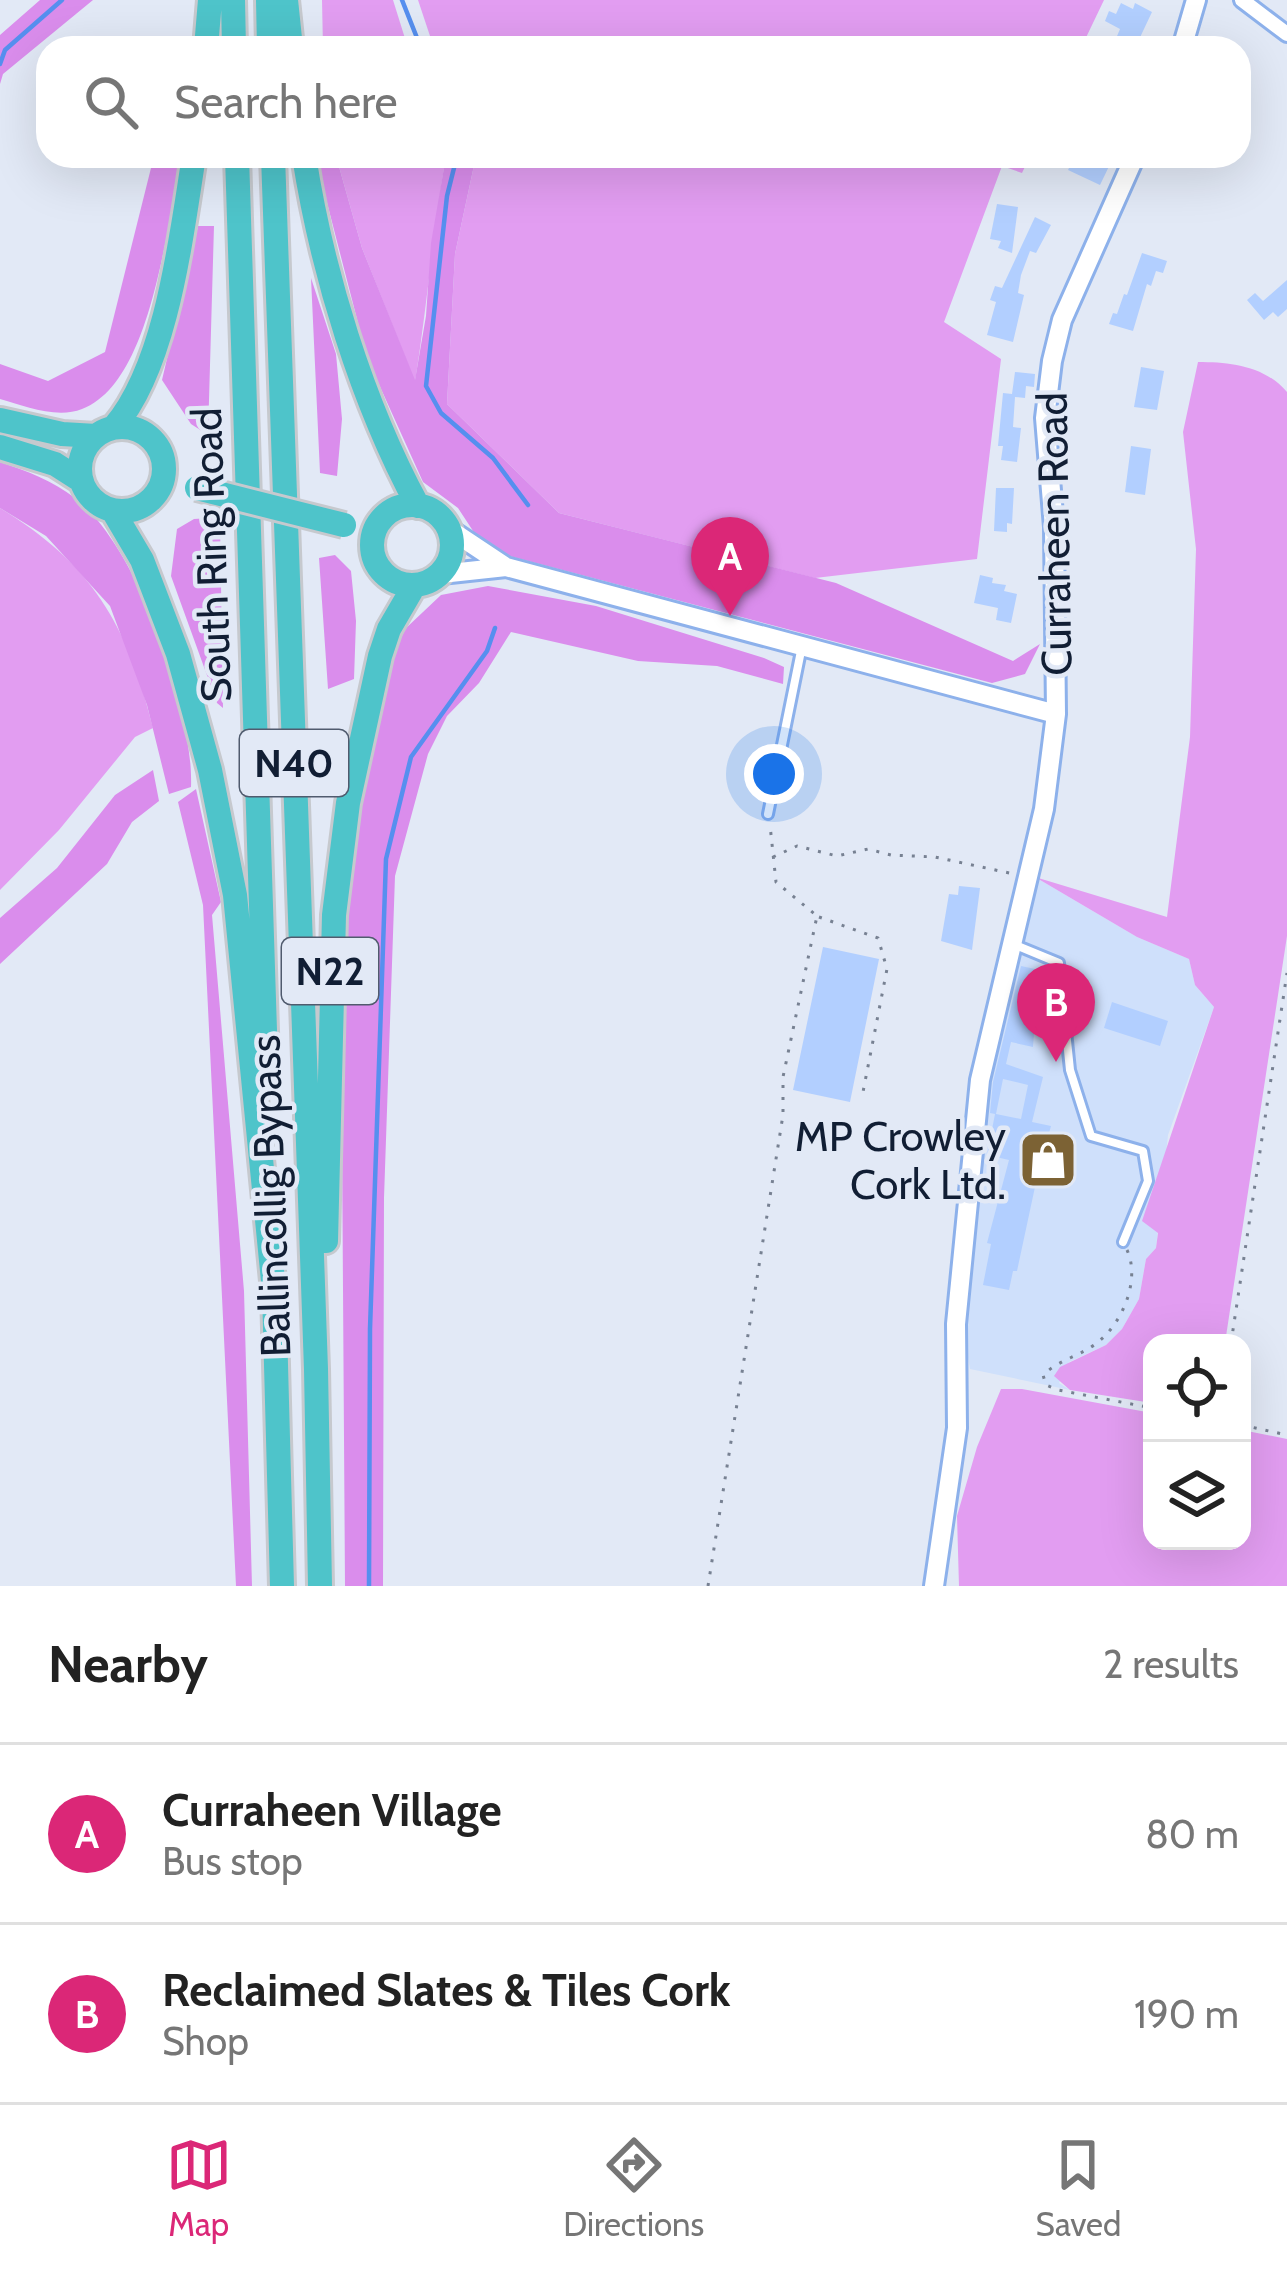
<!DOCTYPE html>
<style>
:root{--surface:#fff;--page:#f2f2f2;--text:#222;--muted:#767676;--line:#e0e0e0;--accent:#db2777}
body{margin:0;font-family:Cabin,sans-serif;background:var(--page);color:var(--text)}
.controls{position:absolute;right:36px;bottom:36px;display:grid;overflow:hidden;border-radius:24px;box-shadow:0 12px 48px #0002}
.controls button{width:108px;height:108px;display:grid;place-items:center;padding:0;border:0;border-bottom:3px solid var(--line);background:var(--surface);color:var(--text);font:60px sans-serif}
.you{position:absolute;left:774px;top:774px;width:42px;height:42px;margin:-30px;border:9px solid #fff;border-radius:50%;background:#1a73e8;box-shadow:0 0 0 18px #1a73e833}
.badge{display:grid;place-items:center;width:78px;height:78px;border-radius:50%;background:var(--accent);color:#fff;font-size:39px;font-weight:700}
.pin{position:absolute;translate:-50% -99px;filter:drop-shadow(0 3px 6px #0008)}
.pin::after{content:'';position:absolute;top:63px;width:42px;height:36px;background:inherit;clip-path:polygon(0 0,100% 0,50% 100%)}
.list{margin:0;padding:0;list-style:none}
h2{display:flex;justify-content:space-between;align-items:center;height:156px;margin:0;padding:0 48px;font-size:51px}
h2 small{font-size:39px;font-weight:400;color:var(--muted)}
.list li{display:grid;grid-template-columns:78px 1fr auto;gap:36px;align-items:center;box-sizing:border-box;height:180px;padding:0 48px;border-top:3px solid var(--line)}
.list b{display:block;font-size:45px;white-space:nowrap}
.list p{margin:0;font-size:39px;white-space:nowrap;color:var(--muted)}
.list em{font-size:39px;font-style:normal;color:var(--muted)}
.icon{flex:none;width:66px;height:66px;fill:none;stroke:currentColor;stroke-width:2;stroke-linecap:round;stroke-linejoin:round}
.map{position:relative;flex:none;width:1287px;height:1586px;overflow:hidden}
.search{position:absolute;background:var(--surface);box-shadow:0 12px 48px #0002;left:36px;right:36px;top:36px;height:132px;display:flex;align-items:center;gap:30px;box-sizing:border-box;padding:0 42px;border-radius:36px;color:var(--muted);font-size:45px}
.sheet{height:516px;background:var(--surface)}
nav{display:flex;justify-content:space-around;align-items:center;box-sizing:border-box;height:168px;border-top:3px solid var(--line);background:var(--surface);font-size:33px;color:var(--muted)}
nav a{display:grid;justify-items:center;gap:6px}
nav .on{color:var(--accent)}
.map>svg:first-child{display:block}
.built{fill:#cfe0fb}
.green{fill:#e29df1}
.forest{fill:#da8dec}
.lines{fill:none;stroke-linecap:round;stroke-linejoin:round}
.stream{stroke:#568fef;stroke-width:4.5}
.building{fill:#b2cfff;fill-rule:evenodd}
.service-casing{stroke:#8db1eb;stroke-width:14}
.minor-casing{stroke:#8db1eb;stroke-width:20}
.tertiary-casing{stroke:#8db1eb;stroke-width:24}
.trunk-casing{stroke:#c6c9ce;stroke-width:30}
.path{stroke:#778192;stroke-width:3;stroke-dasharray:3 9;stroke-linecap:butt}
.service{stroke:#fff;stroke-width:8}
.minor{stroke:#fff;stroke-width:14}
.tertiary{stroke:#fff;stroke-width:18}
.trunk{stroke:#4ec4ca;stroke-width:24}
.trunk-bridge-casing{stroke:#c6c9ce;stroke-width:30;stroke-linecap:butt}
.trunk-bridge{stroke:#4ec4ca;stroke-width:24}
.labels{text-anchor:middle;stroke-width:9;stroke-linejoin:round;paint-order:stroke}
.shield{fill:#e2e9f6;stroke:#505b6e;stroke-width:3}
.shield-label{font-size:39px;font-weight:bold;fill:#111e34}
.street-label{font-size:42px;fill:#111e34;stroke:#e2e9f6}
.poi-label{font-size:42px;fill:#111e34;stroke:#e2e9f6;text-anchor:end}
</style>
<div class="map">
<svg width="1287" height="1586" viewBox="0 0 1287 1586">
<rect width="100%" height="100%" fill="#e2e9f6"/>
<!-- built -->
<path class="built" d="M1035,877L1137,937L1189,959L1195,985L1214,1007L1168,1135L1156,1248L1146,1259L1139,1299L1122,1329L1106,1345L1069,1362L1059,1383L1070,1390L970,1369L964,1335L980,1110Z"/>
<!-- green -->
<path class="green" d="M322,0H393L408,48H323Z
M418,0H1104L1081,48H434Z
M336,156H446C433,231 427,307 415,382L362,248Z
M476,156H1030L1022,173L1002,166L944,322L1001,359L977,559L815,578L559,513L447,404L455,254Z
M1198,362C1230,362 1265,366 1287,392V936L1225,1343H1152V1403L1070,1390L1054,1376L1060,1367L1106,1345L1122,1329L1139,1299L1146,1259L1156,1248L1158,1233L1142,1221L1214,1007L1195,985L1189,959L1137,937L1035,877L1167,917L1190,737L1196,549L1183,432Z
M0,508C91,563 128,625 153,728L135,737L59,830L0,890Z
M1001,1389H1022L1152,1413V1541H1242V1430L1287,1439V1586H959L957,1516L977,1447Z"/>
<!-- forest -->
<path class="forest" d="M40,0H93L3,74L0,84V35Z
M154,156H180L179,176C164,239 149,384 82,409C57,419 24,406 0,399V364L48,381L105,352Z
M315,156H336L362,248L415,380L426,316L431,243L446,156H476L455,254L447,404L559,513L836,583L1013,661L1040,644L1025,674L992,683L498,553L477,537L458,508L423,482L367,358Z
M198,226H214L208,435L191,424L162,380Z
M311,278L336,354L342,419L337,476L320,473Z
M0,462C27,471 53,481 75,498C138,546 194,710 191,787L169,794L147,705L110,606L46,536L0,508Z
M210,518L220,522L223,708L217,703L171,576L177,529L194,519Z
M335,555L351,571L356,621L354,679L328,689L319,558Z
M488,586L596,606L764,658L784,667L783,684L717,666L638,661L511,632L479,683L447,716L428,754L395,876L384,1198L383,1586H345L341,992L354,830L390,663L405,629L441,595Z
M153,770L159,801L132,822L107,864L0,964V918L57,868L115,795Z
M196,789L221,902L212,915L244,1291L252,1586H236L203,905L178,802Z"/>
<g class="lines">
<!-- stream -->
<path class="stream" d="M402,0L421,48
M0,64L5,50L62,0
M457,156L447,196L426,386L441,413L493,458L528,505
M369,1586L370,1329L386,859L411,757L487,651L495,628"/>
</g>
<!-- building -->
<path class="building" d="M1121,3L1133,9L1135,3L1152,12L1135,48H1112L1120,29L1105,21L1109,11L1116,14Z
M1075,156L1096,160L1098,156H1114L1100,185L1068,170Z
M997,204L1018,207L1012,253L998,248L1001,241L990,239Z
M1035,217L1051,225L1036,253L1030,251L1021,275L1018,293L1024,295L1013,342L987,335L996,302L990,300L995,286L1002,288Z
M1142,253L1167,261L1163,273L1156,271L1151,286L1147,284L1133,331L1109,324L1113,313L1117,314L1124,294L1127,295Z
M1287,280V309L1278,317L1273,312L1264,320L1247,300L1255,293L1263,301Z
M1141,367L1164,371L1157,410L1134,407Z
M1015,372L1035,374L1034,387L1026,386L1025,398L1015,397L1013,427L1021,428L1017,462L1001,460L1003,446H998L1003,393L1012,394Z
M1131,446L1151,449L1145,495L1125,492Z
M996,488H1014L1012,524L1007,523V532L994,531Z
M980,575L993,578L992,583L1006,585L1004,591L1017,594L1011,623L996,620L998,608L974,603Z
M959,886L980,888L972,950L941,941L949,894L958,895Z
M823,947L879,959L850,1102L793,1090Z
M1021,966L1049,972L1042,1006L1036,1005L1033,1047L1011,1042L1006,1064L1043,1077L1032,1122L1051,1126L1046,1144L1059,1147L1053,1176L1038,1173L1017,1271H1013L1009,1290L983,1285L991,1244L987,1243L1009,1160L987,1155L995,1114L990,1113L993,1082ZM1003,1079L1028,1085L1021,1119L996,1114Z
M1112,1002L1168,1021L1160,1046L1104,1028Z"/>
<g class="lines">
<defs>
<path id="service" d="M768,814L801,651
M1013,944L1059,963L1070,1070L1091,1136L1143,1151L1148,1181L1123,1242"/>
<path id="minor" d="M1242,0L1287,34"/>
<path id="tertiary" d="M1182,48L1196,0
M449,529L506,567L1056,714
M441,574L506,567
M934,1586L957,1428L956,1324L980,1080L1044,809L1056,714L1054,527L1045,418L1052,361L1062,320L1135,156"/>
<path id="trunk" d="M233,0L234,48
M268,0L269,48
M286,0L291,48
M206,48L210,0
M237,156L266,1062
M273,156L316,1369L320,1586
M304,156C322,272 362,403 418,506
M0,420L62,434L96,436
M80 469a42 42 0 1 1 84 0a42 42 0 1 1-84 0Z
M114,427C167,365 181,237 194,156
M0,447L55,464L80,480
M372 545a40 40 0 1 1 80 0a40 40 0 1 1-80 0Z
M113,511L142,560L178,654L210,770L235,895L274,1291L282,1586
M326,1241L334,915L348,803L380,656L389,629L414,586"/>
</defs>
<!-- service casing -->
<use href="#service" class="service-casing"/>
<!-- minor casing -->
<use href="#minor" class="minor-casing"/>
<!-- tertiary casing -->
<use href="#tertiary" class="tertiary-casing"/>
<!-- trunk casing -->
<use href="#trunk" class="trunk-casing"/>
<!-- path -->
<path class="path" d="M773,857L797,846L837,856L868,849L891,855L935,857L1014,874
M819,917L878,938L887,969L863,1092
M1127,1250C1141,1280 1122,1326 1094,1345C1077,1357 1059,1360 1043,1375L1046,1385L1058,1390L1152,1408
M1231,1343L1287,973
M1242,1425L1287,1435
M708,1586L783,1115V1077L817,916L776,882L770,825"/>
<!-- service -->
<use href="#service" class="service"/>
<!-- minor -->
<use href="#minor" class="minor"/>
<!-- tertiary -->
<use href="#tertiary" class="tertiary"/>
<!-- trunk -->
<use href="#trunk" class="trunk"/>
<defs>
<path id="trunk-bridge" d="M197,488L344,525"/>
</defs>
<!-- trunk-bridge casing -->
<use href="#trunk-bridge" class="trunk-bridge-casing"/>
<!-- trunk-bridge -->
<use href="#trunk-bridge" class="trunk-bridge"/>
</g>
<!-- icons -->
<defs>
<symbol id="shop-square" viewBox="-11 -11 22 22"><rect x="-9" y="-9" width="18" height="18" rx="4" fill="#7c6234" stroke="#e2e9f6"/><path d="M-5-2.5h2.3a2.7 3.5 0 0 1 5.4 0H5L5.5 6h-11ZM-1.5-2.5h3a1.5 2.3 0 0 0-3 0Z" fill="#fff"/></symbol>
</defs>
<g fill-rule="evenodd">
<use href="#shop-square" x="1015" y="1127" width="66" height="66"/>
</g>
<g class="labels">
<!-- shield labels -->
<g class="shield">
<rect x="240" y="730" width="108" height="66" rx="9"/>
<rect x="282" y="938" width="96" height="66" rx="9"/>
</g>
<g class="shield-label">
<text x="294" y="777">N40</text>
<text x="330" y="985">N22</text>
</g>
<!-- street labels -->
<g class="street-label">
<text transform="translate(1054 534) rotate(-91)" y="15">Curraheen Road</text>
<text transform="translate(211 555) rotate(-92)" y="15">South Ring Road</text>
<text transform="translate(270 1196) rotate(-92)" y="15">Ballincollig Bypass</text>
</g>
<!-- poi labels -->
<g class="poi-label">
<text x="1006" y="1151">MP Crowley<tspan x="1006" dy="48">Cork Ltd.</tspan></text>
</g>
</g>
</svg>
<div class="controls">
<button><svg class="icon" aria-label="locate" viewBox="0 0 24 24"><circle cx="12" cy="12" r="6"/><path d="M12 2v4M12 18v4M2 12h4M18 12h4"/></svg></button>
<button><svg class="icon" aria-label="layers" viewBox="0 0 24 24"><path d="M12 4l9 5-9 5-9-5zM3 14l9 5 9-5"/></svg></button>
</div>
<div class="you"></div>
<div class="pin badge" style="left:730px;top:616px">A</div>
<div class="pin badge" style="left:1056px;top:1062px">B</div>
<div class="search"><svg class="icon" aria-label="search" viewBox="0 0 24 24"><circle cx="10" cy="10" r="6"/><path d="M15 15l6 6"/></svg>Search here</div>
</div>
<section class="sheet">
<h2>Nearby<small>2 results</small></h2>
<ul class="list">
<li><span class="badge">A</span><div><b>Curraheen Village</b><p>Bus stop</p></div><em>80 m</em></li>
<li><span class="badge">B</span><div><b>Reclaimed Slates &amp; Tiles Cork</b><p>Shop</p></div><em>190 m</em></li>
</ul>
</section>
<nav>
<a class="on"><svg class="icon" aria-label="map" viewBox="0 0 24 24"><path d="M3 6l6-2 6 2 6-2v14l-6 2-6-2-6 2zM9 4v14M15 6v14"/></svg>Map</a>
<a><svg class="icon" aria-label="directions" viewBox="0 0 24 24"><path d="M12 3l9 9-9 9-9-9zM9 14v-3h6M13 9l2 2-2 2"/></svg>Directions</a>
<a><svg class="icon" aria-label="saved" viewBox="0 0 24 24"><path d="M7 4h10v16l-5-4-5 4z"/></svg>Saved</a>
</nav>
